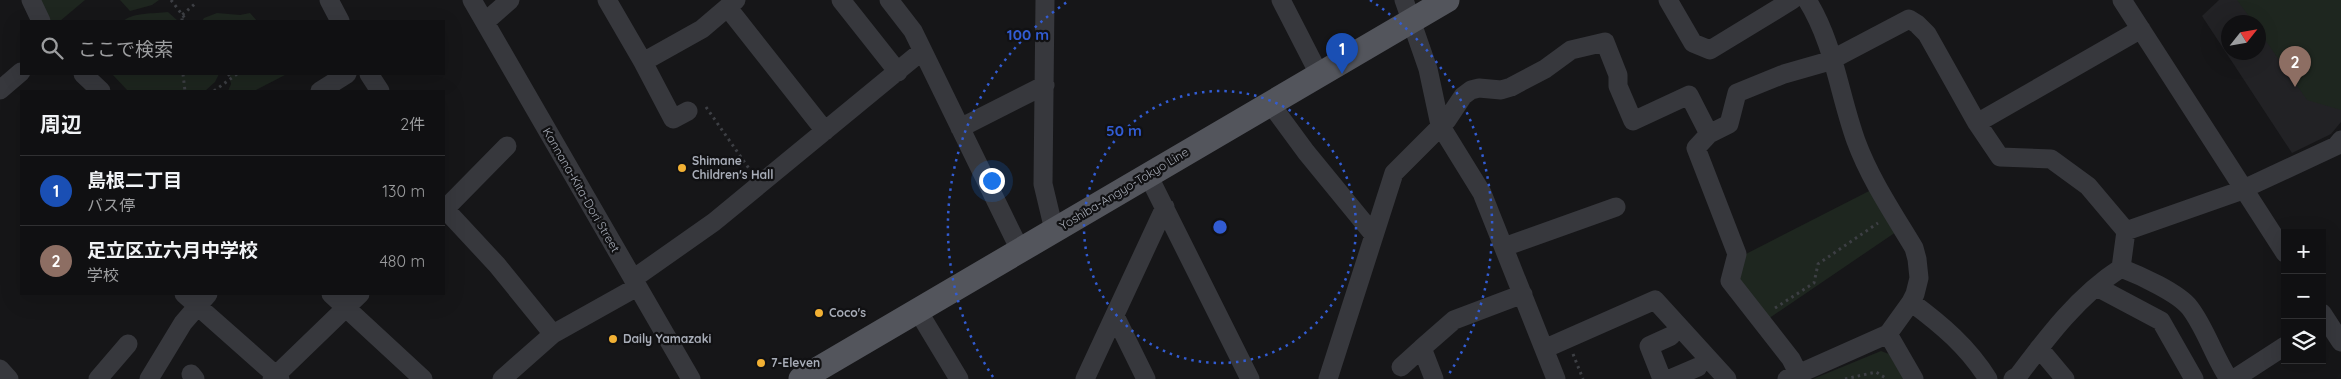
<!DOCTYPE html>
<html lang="ja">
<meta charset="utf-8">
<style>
:root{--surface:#101012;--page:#1e1e20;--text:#f1f3f6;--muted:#9c9d9f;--line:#303032;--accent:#f2b134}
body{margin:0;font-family:Quicksand,"Noto Sans JP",sans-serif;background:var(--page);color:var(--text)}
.controls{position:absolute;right:15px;bottom:15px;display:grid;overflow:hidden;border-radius:0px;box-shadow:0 5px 20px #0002}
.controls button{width:45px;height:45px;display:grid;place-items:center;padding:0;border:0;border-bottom:1px solid var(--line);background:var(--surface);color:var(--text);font:25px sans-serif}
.compass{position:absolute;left:2221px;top:15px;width:45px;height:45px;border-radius:50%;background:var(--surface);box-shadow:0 5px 20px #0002;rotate:59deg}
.you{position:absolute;left:991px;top:180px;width:18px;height:18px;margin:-12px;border:4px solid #fff;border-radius:50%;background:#1a73e8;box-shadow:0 0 0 8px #1a73e833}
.badge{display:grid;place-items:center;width:32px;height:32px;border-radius:50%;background:var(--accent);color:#fff;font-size:16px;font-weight:700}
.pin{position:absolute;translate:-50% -41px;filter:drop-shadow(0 1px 2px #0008)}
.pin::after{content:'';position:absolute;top:26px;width:18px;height:15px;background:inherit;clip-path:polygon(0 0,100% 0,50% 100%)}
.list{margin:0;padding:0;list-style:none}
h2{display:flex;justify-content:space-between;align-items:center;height:65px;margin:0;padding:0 20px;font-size:21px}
h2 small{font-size:16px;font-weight:400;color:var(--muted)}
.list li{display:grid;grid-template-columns:32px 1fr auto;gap:15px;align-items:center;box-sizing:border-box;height:70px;padding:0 20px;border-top:1px solid var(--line)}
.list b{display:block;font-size:19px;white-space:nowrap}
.list p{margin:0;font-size:16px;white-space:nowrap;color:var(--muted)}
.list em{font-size:16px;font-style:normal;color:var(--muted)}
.icon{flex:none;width:28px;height:28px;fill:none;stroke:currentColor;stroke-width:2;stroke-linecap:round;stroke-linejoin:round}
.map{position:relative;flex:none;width:2341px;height:379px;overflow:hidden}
.search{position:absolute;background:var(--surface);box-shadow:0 5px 20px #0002;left:20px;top:20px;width:425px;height:55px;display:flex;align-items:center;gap:12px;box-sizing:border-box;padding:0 18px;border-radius:0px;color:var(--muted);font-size:19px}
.panel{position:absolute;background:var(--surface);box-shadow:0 5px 20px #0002;left:20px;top:90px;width:425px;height:205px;border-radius:0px}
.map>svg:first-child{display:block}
.built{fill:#222225;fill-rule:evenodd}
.green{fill:#1e261f}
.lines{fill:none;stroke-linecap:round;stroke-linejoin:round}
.path{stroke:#3d3f44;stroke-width:3;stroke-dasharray:2.5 4;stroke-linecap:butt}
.minor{stroke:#37383d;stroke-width:19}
.major{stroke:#53555c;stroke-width:25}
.ring{fill:none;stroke:#325cd3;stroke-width:2.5;stroke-dasharray:2.5 5}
.poi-dot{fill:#f2b134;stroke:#111113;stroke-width:2}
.labels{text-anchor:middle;stroke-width:4.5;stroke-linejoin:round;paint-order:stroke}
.poi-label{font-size:12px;font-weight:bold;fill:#a8adb8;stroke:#111113;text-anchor:start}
.street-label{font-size:12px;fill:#a8adb8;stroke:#111113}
.centre{fill:#325cd3;stroke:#111113;stroke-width:2.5}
.ring-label{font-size:15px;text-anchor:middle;font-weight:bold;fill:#325cd3;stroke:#111113;stroke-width:4.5;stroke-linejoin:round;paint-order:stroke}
</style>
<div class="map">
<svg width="2341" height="379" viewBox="0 0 2341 379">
<rect width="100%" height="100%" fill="#161618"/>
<!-- built -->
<path class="built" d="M2219,0H2341V122L2331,134L2292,153L2202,16ZM2228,22H2258V52H2228Z"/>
<!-- green -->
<path class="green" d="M38,0H85L60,21H51Z
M120,0H159L152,5L130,11Z
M2237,0H2341V110L2307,100L2259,31L2258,22H2253Z
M168,12L178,21H123C135,12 153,14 168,12Z
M217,13L240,15L250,13L257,21H202L204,18Z
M112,74H219L215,82L205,91H128Z
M229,74H284L285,75L254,91H228L231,84Z
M1873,189L1896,232L1768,319L1738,282L1744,255Z
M1881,351L1889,354L1904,379H1813Z"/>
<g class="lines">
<!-- path -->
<path class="path" d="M171,0L187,21
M182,21V15L197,2
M183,74L185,91
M228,74L232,78
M214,91L237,74
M706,107L750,170
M1775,308L1814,283L1818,264L1878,223
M1573,354L1583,379
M1845,379L1876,372L1887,379"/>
<!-- minor -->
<path class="minor" d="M31,0L41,21
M329,0L340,21
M472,0L691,379
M607,0L643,62L702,29L736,0
M841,0L898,72
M889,0L913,31L1020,250
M1045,0L1043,184L1054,230
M1281,0L1319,74
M1404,0L1428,69L1440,125L1482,193L1556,379
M1668,0L1693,43L1710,50L1792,0
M2122,0L2285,253
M728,8L825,131
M485,22L510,0
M1833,59L1909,19L1917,24L1927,34L1977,123L2000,157L2051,159L2088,186L2126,231L2121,268C2139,275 2179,293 2190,308C2206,329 2214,357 2229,379
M643,62L673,119L688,111
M83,74L101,91
M369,74L380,91
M0,90L21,72
M320,91L347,74
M1270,103L1306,152L1374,235
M1977,123L2141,29
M960,128L1045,85
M1148,175L1250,379
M444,208L497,265L553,334
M444,210L507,146
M2126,231L2237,192L2336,146L2341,140
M1504,247L1616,207
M633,279L714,222L922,51
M2097,287L2161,321L2194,379
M184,294L280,379
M331,294L423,379
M1911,302C1942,325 1968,347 1988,379
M918,311L959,379
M2322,313L2341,342
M1115,316L1146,379
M1888,334L1914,379
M2039,348L2065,379
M1544,349L1655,300L1727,379
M1401,367L1422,348
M0,369L9,379
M1798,373L1791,359L1730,281L1737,254L1696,148L1709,134L1729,124L1737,93L1784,74L1833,60
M191,374L195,379
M98,379L128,344
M149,379L183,323L208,294
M272,379L360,294
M502,379L553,334L637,287
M1085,379L1165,207
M1328,379L1394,173L1447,120L1463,96L1471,90L1479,88L1501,90L1511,87L1545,69L1571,50L1605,42L1618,75V86L1633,121L1689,95L1709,134
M1434,379L1422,348L1454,320L1523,294
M1662,379L1649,346L1671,336
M1670,379L1698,367
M1787,379L1888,334L1911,302L1915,294L1919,278L1917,259L1914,248C1893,213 1870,179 1856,141C1839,94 1834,43 1807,0
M2013,379L2018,376C2048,336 2079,295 2121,268
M2234,379L2285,346"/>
<!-- major -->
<path class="major" d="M801,379L1447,0"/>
</g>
<!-- distance rings -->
<g class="ring">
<circle cx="1220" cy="227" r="136"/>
<path d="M993 377A272 272 0 0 1 1070 0M1370 0A272 272 0 0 1 1447 377"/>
</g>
<!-- markers -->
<g class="poi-dot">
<circle cx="682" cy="168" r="5"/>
<circle cx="819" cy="313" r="5"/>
<circle cx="613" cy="339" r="5"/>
<circle cx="761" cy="363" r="5"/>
</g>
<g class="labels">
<!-- poi labels -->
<g class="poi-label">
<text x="692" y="165">Shimane<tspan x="692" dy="14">Children's Hall</tspan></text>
<text x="829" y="317">Coco's</text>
<text x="623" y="343">Daily Yamazaki</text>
<text x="771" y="367">7-Eleven</text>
</g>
<!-- street labels -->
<g class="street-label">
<text transform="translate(1124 189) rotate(-31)" y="4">Yoshiba-Angyo-Tokyo Line</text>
<text transform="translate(581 190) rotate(60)" y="4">Kannana-Kita-Dori Street</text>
</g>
</g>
<circle cx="1220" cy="227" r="8" class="centre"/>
<g class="ring-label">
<text x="1028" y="40">100 m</text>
<text x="1124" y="136">50 m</text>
</g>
</svg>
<div class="controls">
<button>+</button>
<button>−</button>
<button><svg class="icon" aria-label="layers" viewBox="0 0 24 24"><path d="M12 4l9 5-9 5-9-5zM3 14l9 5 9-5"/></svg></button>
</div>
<svg class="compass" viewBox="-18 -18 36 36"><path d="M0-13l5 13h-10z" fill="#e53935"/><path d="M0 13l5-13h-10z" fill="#9c9d9f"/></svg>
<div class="you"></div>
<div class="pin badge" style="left:1342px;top:74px;background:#1a4fb4">1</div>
<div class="pin badge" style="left:2295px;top:87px;background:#8d6e63">2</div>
<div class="search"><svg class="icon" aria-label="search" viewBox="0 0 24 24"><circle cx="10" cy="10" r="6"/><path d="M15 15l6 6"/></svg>ここで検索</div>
<section class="panel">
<h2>周辺<small>2件</small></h2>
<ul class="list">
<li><span class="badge" style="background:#1a4fb4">1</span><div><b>島根二丁目</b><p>バス停</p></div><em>130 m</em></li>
<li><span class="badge" style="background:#8d6e63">2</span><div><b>足立区立六月中学校</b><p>学校</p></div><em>480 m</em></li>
</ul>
</section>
</div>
